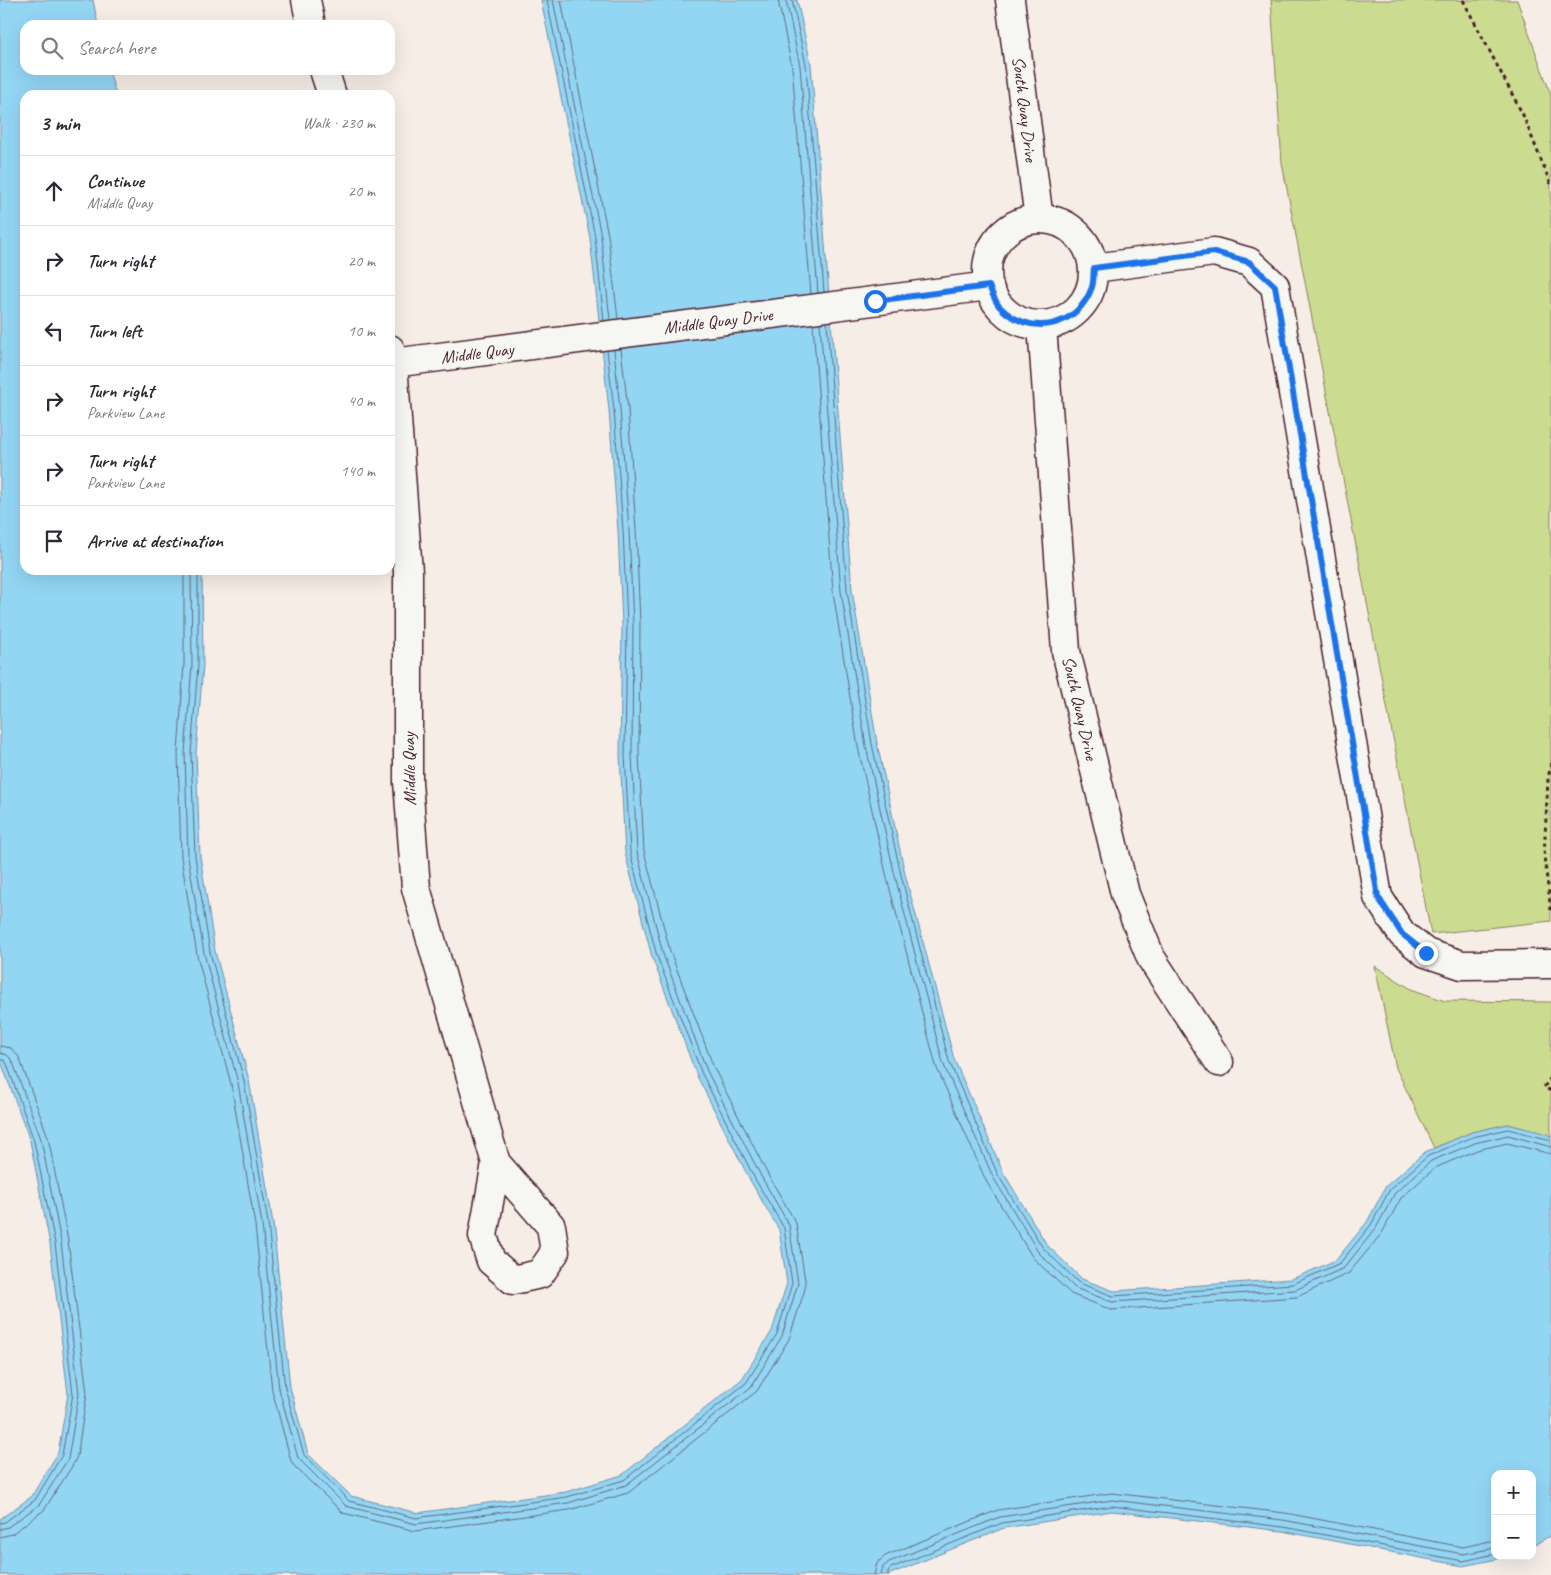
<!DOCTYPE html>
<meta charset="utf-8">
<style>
:root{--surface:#fff;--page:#f2f2f3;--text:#2b2b33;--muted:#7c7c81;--line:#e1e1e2}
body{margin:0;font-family:Caveat,sans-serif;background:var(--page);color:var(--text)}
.controls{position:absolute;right:15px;bottom:15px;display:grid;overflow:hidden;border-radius:10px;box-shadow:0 5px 20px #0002}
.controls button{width:45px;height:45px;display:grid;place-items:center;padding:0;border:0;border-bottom:1px solid var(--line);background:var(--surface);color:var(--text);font:25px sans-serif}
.stop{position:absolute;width:15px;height:15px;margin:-11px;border:4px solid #1a73e8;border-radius:50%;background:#fff}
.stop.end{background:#1a73e8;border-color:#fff;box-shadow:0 1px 5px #0008}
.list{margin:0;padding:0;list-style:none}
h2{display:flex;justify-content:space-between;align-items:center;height:65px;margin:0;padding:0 20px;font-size:21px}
h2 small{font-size:16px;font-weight:400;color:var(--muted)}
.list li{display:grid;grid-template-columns:32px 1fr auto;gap:15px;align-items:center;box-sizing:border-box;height:70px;padding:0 20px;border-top:1px solid var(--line)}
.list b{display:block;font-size:19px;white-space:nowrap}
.list p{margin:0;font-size:16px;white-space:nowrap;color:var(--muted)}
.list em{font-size:16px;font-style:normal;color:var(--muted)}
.icon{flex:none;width:28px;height:28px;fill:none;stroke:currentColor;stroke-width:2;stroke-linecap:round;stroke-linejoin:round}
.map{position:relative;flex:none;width:1551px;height:1575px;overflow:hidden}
.search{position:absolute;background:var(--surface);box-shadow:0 5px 20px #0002;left:20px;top:20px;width:375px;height:55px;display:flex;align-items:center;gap:12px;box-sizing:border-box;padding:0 18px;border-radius:15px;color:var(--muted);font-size:19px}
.panel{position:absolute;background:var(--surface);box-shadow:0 5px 20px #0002;left:20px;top:90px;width:375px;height:485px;border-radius:15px}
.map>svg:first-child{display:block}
.green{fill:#cbdc91;stroke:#8a7e5e}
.water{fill:#92d6f4;stroke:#758da4}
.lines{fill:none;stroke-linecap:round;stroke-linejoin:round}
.shore{stroke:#67687b;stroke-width:1}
.minor-casing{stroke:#4a1f2b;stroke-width:31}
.path{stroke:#4a1f2b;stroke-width:3;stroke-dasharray:4 4;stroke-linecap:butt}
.minor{stroke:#f6f6f2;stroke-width:28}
.route{stroke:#1a73e8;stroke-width:6}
.labels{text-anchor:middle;stroke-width:4;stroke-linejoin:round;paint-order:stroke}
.street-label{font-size:18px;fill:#4a1f2b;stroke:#f6f6f2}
</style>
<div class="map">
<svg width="1551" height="1575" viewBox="0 0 1551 1575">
<rect width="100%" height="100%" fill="#f6ede7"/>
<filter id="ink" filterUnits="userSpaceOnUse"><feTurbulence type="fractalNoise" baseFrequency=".02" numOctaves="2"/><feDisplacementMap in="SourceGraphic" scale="10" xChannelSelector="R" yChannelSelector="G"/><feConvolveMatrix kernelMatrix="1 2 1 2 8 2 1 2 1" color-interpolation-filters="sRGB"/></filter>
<g filter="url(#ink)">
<!-- green -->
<path class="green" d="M1271,0H1517L1551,95V921L1431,934L1282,163Z
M1375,966L1411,989L1445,1001L1551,1002V1136L1508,1124L1472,1132L1434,1148L1396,1068Z"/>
<!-- water -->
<path class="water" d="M0,0H93L98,25H25V70H109L116,95H25V570H202L203,665L196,753L200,856L215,951L249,1080L273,1223L290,1387L308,1454L351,1496L417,1513L566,1492L622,1475L742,1379L772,1331L787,1283L779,1230L751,1182L697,1076L652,957L625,853L620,755L622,624L618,531L609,410L590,238L541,0H797L811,64L852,590L877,743L905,874L954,1059L1003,1172L1047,1245L1082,1279L1114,1291L1292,1279L1336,1260L1367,1222L1386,1186L1425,1152L1472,1132L1508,1124L1547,1134L1551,1137V1535L1532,1546V1474H1495V1556H1512L1463,1566L1282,1531L1112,1511L1004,1528L888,1575H0V1519L31,1497L58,1453L68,1394L50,1244L30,1141L0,1059Z"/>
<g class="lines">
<!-- shore -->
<path class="shore" d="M547,0L595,237L604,321
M553,0L601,236L610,320
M561,0L608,235L618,319
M778,0L792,67L811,294
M786,0L800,66L818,293
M792,0L806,65L824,292
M827,322L847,590L872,744L901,875L949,1061L998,1175L1043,1248L1079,1283L1113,1296L1293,1284L1340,1263L1371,1225L1390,1189L1428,1156L1473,1137L1508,1129L1551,1140
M820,323L841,591L866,746L895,876L943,1063L993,1177L1039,1253L1075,1288L1112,1302L1295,1290L1344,1268L1376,1228L1395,1193L1431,1161L1475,1143L1508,1135L1551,1147
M813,324L833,592L858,747L887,878L936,1066L986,1181L1033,1258L1071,1294L1111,1310L1297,1297L1349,1273L1382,1233L1401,1198L1435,1168L1477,1150L1507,1143L1551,1154
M184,570V664L178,753L181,857L197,955L231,1084L255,1225L272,1390L291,1461L295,1467L343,1513L415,1531L569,1510L628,1493L757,1391L789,1339L805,1289V1280L796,1223L767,1173L714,1068L670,951L644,851L639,755L640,623L636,530L628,409L621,349
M191,570L192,665L185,753L188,857L204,953L238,1083L262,1224L279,1389L298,1458L346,1506L416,1524L568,1503L626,1485L751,1387L782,1336L798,1283L789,1225L761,1176L707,1071L663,954L637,852L632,755L633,624L629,530L620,409L614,350
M198,570V665L191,753L195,856L210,952L244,1081L268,1223L285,1388L304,1455L349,1501L416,1518L567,1497L624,1480L746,1383L777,1334L792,1283L784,1228L755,1179L702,1074L657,956L630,853L625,755L627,624L623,530L614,410L607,350
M0,1046L11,1048L19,1057L48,1137L68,1241L87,1393L77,1456L74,1463L44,1510L12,1534L0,1537
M0,1053L7,1055L12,1060L41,1139L61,1242L79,1394L68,1459L39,1505L8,1527L0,1529
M0,1060H4L7,1064L34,1141L55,1243L73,1394L62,1455L35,1500L5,1522L0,1523
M874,1575L877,1563L885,1556L998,1510L1112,1493L1285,1513L1463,1547L1495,1540
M881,1575L883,1567L889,1562L1000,1517L1112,1500L1283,1520L1463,1554L1495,1548
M888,1575V1571L891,1568L1002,1523L1112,1506L1283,1527L1463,1561L1495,1554"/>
<defs>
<path id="minor" d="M306,0L311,25
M1010,0L1039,219
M324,70L332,95
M987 272a53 53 0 1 1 106 0a53 53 0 1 1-106 0Z
M1094,268L1214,252L1249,262L1275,286L1378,897L1402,934L1426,953L1462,965L1551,964
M1042,326L1066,651L1125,894L1151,958L1219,1062
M390,349L393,363L408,572V782L416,888L496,1163L551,1226L555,1252L540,1274L513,1280L491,1261L483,1236L496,1163
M393,363L989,286"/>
</defs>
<!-- minor casing -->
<use href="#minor" class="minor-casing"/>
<!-- path -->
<path class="path" d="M1463,0L1523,115L1551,185
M1551,763L1548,779L1544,856L1551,910
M1551,1077L1544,1087L1551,1091"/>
<!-- minor -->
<use href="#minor" class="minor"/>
</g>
</g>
<g class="lines" filter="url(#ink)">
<!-- route -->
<path class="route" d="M875,301L989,286C992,293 995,301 999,306C1029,338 1078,328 1092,287C1094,281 1093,274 1094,268L1214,252L1249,262L1275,286L1378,897L1402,934L1426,953"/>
</g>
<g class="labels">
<!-- street labels -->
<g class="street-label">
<text transform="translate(1025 109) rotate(83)" y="6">South Quay Drive</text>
<text transform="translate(718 321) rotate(-7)" y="6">Middle Quay Drive</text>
<text transform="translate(477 353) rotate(-7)" y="6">Middle Quay</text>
<text transform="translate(1080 708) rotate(77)" y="6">South Quay Drive</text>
<text transform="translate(409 769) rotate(-91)" y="6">Middle Quay</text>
</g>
</g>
</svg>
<div class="controls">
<button>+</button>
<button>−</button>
</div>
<div class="stop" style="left:875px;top:301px"></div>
<div class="stop end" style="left:1426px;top:953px"></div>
<div class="search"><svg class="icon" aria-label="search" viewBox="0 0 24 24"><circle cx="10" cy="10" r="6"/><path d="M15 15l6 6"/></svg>Search here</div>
<section class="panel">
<h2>3 min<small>Walk · 230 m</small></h2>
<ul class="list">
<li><svg class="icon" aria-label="ahead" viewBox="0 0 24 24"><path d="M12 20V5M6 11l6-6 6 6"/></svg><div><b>Continue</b><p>Middle Quay</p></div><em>20 m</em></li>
<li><svg class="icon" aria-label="right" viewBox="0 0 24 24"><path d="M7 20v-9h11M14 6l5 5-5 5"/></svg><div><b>Turn right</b></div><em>20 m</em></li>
<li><svg class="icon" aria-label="left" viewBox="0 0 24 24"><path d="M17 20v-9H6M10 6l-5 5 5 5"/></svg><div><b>Turn left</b></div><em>10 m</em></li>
<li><svg class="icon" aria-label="right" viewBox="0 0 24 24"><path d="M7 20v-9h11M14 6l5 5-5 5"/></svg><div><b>Turn right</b><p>Parkview Lane</p></div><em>40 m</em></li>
<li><svg class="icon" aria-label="right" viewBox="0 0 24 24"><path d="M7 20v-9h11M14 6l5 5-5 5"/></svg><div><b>Turn right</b><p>Parkview Lane</p></div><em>140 m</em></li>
<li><svg class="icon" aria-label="arrive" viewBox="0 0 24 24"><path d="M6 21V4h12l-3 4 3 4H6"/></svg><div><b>Arrive at destination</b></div></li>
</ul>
</section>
</div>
